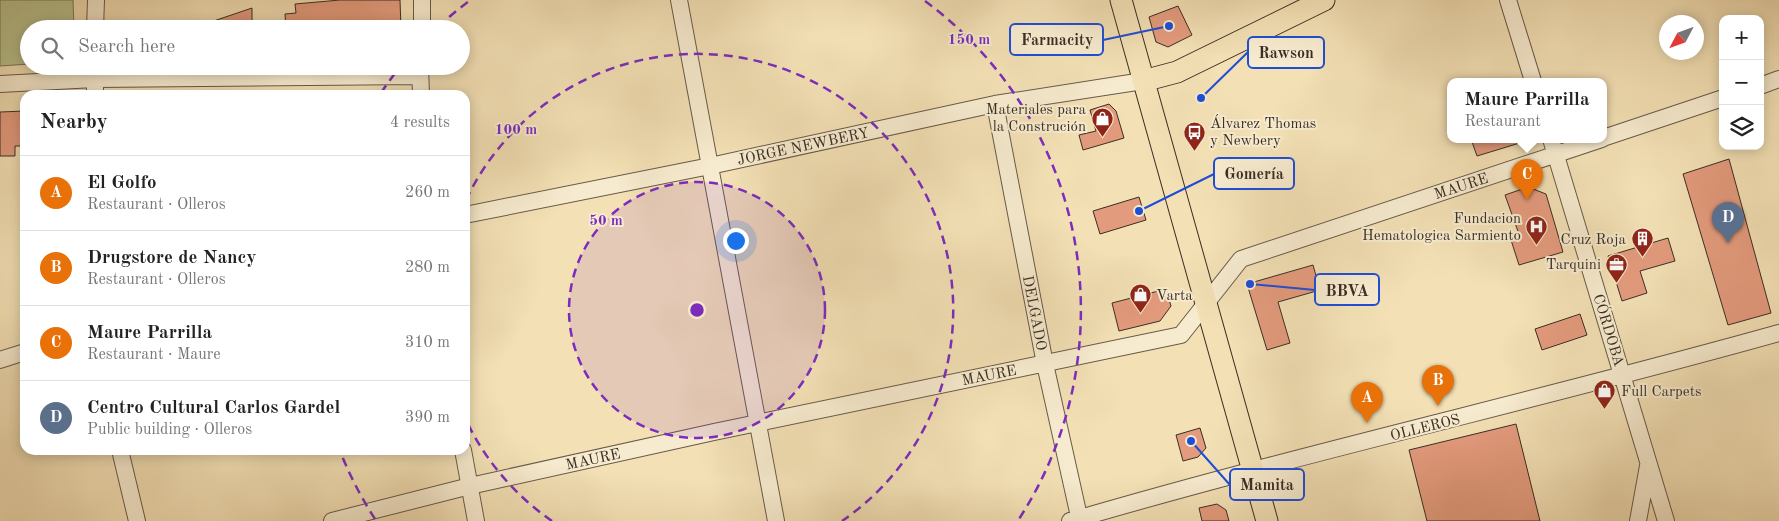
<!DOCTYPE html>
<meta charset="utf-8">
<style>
:root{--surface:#fff;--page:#f2f2f2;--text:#222;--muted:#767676;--line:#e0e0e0;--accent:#8f2418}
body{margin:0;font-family:"Old Standard TT",serif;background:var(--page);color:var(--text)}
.controls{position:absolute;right:15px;top:15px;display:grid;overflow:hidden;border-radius:10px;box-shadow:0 2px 12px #0003}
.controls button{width:45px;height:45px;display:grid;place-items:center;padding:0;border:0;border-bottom:1px solid var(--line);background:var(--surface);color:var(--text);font:25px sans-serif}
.compass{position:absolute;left:1659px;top:15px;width:45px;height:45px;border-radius:50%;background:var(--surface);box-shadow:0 2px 12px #0003;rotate:229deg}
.you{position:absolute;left:735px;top:240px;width:18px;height:18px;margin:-12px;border:4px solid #fff;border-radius:50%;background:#1a73e8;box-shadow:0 0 0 8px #1a73e833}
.badge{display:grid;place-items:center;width:32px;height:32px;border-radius:50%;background:var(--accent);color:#fff;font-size:16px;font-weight:700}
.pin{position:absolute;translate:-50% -41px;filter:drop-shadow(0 1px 2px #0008)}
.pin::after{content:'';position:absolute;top:26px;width:18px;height:15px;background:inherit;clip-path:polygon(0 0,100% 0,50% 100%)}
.popup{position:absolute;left:1447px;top:78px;width:160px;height:65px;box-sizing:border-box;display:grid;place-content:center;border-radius:10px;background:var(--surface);filter:drop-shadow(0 1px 4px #0005);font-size:16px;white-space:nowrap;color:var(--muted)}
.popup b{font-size:19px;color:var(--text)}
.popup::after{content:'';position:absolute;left:50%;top:100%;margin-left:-10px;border:10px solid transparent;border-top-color:var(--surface)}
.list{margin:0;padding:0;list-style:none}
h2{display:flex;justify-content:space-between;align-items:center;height:65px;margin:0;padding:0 20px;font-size:21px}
h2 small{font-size:16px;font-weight:400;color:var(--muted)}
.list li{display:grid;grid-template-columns:32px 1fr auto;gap:15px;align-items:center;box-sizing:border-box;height:75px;padding:0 20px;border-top:1px solid var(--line)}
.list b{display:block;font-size:19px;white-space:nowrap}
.list p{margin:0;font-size:16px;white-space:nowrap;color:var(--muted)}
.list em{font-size:16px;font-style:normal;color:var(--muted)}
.icon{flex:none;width:28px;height:28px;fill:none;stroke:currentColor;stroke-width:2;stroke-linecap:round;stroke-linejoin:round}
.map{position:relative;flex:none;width:1779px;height:521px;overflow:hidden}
.search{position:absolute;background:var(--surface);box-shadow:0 2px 12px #0003;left:20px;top:20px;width:450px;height:55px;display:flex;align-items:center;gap:12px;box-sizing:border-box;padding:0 18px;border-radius:28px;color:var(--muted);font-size:19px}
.panel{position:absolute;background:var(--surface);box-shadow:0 2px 12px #0003;left:20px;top:90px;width:450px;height:365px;border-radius:15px}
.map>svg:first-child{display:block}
.green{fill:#b9c28e;stroke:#79785a}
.building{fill:#e39b7d;stroke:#392e25}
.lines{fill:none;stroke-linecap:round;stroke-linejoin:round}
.minor-casing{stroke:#685a49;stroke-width:18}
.major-casing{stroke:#392e25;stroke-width:23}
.minor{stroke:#f7ebcf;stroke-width:16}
.major{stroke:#f3e0b5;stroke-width:21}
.ring{fill:none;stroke:#7b2cbf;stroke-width:2.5;stroke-dasharray:9 6}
.labels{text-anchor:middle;stroke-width:4;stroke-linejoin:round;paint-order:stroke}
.poi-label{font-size:15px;fill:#392e25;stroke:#f7ebcf;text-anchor:end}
.street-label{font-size:15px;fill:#392e25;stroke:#f7ebcf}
.centre{fill:#7b2cbf;stroke:#f7ebcf;stroke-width:2.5}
.ring-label{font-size:15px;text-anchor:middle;font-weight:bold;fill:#7b2cbf;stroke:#f7ebcf;stroke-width:4;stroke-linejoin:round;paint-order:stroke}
.leader{fill:none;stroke:#1d4ed8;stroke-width:2}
.callout-dot{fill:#1d4ed8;stroke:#f7ebcf;stroke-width:2}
.callout{fill:#f7ebcf;stroke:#1d4ed8;stroke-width:2}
.callout-label{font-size:16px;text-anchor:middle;font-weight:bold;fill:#392e25}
</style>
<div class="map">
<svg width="1779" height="521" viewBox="0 0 1779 521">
<rect width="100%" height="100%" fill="#f3e0b5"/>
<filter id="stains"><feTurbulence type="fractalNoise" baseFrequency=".004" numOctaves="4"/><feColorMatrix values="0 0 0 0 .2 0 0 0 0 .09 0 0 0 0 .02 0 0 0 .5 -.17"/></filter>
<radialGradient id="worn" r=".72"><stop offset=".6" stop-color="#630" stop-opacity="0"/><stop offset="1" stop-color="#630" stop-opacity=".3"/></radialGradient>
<!-- green -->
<path class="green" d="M0,0H73L74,29H29V64L0,66Z"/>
<!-- building -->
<path class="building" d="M340,0H400L401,29H286L285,14L296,13L295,4Z
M1178,6L1192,35L1168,47L1156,42L1149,17Z
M252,8V29H200L199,26Z
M1109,104L1116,111L1124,138L1083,150L1079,135L1096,131L1090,110Z
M25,111V146H15V156H0V112Z
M1471,139H1522L1523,142L1477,156Z
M1729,159L1771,313L1728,325L1683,174Z
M1528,187L1546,194L1563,252L1519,265L1511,240L1520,237L1505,195Z
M1139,197L1146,220L1100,234L1093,211Z
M1668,238L1675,261L1640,271L1647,293L1622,301L1608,256Z
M1313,265L1320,290L1278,302L1290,343L1267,350L1247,284Z
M1166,289L1171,306L1160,321L1119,331L1112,303Z
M1580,314L1587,335L1542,350L1535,329Z
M1516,424L1540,521H1427L1409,450Z
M1200,428L1206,448L1198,457L1183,461L1176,435Z
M1217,504L1226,510L1229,521H1202L1199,508Z"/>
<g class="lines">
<defs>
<path id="minor" d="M679,0L776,521
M1508,0L1533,81
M95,29L96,0
M422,29V0
M420,66L421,95
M0,84L95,79L420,76
M1760,86L1779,79
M95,95V66
M995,104L1045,364L1080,521
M1603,138L1723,98
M1551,139L1666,521
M465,215L710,166L995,104L1143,81
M0,360L25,352
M120,450L137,521
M463,450L476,521
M332,521L470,486L714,432L1181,335L1241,259L1602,139
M1070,521C1305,452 1544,399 1779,333
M1638,521L1648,466"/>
<path id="major" d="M1121,0L1267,521
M1143,81L1177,72L1324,0"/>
</defs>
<!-- minor casing -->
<use href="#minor" class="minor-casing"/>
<!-- major casing -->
<use href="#major" class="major-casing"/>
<!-- minor -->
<use href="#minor" class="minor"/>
<!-- major -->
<use href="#major" class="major"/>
</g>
<!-- distance rings -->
<circle cx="697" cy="310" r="128" fill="#7b2cbf" fill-opacity=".12"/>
<g class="ring">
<circle cx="697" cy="310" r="128"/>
<path d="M552 521A256 256 0 0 1 466 420M466 200A256 256 0 1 1 842 521"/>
<path d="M375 519A384 384 0 0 1 340 451M381 93A384 384 0 0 1 399 68M438 27A384 384 0 0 1 469 1M925 1A384 384 0 0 1 1019 519"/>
</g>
<!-- icons -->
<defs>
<symbol id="shop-pin" viewBox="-11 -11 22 30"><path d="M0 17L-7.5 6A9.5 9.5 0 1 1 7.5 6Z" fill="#8f2418" stroke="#f7ebcf"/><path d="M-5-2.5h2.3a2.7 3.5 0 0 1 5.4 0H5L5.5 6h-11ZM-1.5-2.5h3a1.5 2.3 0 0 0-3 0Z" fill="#fff"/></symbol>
<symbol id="bus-pin" viewBox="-11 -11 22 30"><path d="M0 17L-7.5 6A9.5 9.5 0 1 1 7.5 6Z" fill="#8f2418" stroke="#f7ebcf"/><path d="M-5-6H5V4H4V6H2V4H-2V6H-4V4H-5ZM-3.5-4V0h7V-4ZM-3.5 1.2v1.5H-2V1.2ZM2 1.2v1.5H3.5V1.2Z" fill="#fff"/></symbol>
<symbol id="hospital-pin" viewBox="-11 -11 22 30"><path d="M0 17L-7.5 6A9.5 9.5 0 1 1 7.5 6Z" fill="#8f2418" stroke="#f7ebcf"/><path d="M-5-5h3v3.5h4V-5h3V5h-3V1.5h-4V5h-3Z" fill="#fff"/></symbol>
<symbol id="building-pin" viewBox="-11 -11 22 30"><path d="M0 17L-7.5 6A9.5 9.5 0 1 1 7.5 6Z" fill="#8f2418" stroke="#f7ebcf"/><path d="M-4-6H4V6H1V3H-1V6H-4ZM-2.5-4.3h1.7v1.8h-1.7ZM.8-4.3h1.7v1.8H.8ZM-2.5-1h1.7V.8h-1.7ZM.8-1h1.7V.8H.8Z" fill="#fff"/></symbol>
<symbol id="office-pin" viewBox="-11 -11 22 30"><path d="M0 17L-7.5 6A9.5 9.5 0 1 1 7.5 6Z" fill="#8f2418" stroke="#f7ebcf"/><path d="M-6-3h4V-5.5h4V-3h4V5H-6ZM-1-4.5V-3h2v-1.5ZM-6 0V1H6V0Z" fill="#fff"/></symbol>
</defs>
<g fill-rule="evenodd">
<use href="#shop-pin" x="1090" y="106" width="25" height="34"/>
<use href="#bus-pin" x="1182" y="120" width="25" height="34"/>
<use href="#hospital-pin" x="1524" y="214" width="25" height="34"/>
<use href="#building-pin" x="1630" y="226" width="25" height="34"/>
<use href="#office-pin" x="1604" y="252" width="25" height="34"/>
<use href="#shop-pin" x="1128" y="282" width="25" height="34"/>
<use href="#shop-pin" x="1592" y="378" width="25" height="34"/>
</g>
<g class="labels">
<!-- poi labels -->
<g class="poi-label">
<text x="1086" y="114">Materiales para<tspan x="1086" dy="17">la Construción</tspan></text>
<text x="1210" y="128" text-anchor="start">Álvarez Thomas<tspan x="1210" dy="17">y Newbery</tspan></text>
<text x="1521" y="223">Fundacion<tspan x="1521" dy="17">Hematologica Sarmiento</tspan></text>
<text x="1626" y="244">Cruz Roja</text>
<text x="1601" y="269">Tarquini</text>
<text x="1156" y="300" text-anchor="start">Varta</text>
<text x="1621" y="396" text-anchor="start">Full Carpets</text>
</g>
<!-- street labels -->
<g class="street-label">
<text transform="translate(803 146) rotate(-12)" y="5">JORGE NEWBERY</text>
<text transform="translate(1461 186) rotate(-18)" y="5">MAURE</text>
<text transform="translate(1035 313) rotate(79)" y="5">DELGADO</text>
<text transform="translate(1609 330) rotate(73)" y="5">CÓRDOBA</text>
<text transform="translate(989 375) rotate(-11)" y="5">MAURE</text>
<text transform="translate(1425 427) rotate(-14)" y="5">OLLEROS</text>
<text transform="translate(593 459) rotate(-12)" y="5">MAURE</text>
</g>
</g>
<circle cx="697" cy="310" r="8" class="centre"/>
<g class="ring-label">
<text x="969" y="44">150 m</text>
<text x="516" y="134">100 m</text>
<text x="606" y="225">50 m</text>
</g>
<!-- callouts -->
<path class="leader" d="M1169 26L1103 40M1201 98L1248 52M1139 211L1214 174M1250 284L1315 290M1191 441L1230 485"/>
<g class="callout-dot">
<circle cx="1169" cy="26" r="5"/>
<circle cx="1201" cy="98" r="5"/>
<circle cx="1139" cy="211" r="5"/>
<circle cx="1250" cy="284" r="5"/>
<circle cx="1191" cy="441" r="5"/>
</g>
<g class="callout">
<rect x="1010" y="24" width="93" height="31" rx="5"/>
<rect x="1248" y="37" width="76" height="31" rx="5"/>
<rect x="1214" y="158" width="80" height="31" rx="5"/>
<rect x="1315" y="274" width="64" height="31" rx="5"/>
<rect x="1230" y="469" width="74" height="31" rx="5"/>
</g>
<g class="callout-label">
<text x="1057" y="45">Farmacity</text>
<text x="1286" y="58">Rawson</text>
<text x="1254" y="179">Gomería</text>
<text x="1347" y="296">BBVA</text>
<text x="1267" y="490">Mamita</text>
</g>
<rect width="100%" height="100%" filter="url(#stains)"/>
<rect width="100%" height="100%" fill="url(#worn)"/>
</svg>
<div class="controls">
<button>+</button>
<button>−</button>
<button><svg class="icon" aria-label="layers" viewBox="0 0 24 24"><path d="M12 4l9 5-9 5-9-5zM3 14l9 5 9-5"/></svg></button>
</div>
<svg class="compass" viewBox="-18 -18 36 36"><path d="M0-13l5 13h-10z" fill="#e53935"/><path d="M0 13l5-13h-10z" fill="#767676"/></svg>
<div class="you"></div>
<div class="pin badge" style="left:1367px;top:423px;background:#e8710a">A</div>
<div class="pin badge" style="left:1438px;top:406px;background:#e8710a">B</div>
<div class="pin badge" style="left:1527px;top:200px;background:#e8710a">C</div>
<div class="popup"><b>Maure Parrilla</b>Restaurant</div>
<div class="pin badge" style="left:1728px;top:243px;background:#5c6f8a">D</div>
<div class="search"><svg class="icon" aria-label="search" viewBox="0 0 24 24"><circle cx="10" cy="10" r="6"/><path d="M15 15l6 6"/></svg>Search here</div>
<section class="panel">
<h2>Nearby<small>4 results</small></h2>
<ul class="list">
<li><span class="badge" style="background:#e8710a">A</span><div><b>El Golfo</b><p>Restaurant · Olleros</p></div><em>260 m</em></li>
<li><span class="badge" style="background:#e8710a">B</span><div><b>Drugstore de Nancy</b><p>Restaurant · Olleros</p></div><em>280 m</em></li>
<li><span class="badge" style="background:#e8710a">C</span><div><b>Maure Parrilla</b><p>Restaurant · Maure</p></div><em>310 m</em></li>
<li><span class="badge" style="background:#5c6f8a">D</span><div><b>Centro Cultural Carlos Gardel</b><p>Public building · Olleros</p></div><em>390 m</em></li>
</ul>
</section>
</div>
